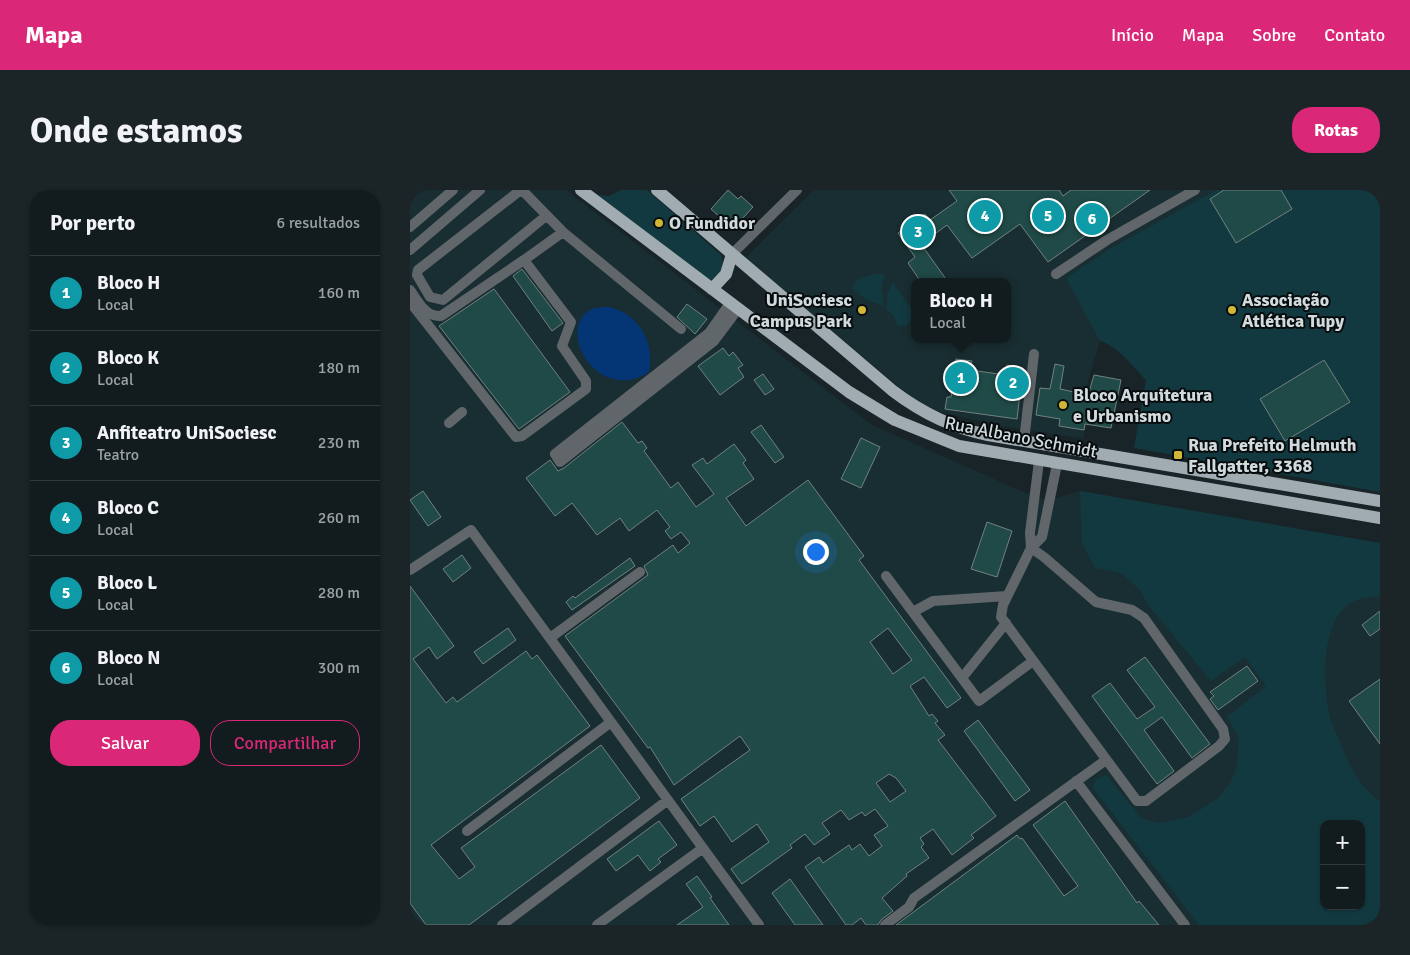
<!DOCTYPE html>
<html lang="pt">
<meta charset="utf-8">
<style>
:root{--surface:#121b1d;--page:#1b2426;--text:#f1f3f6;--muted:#9ca1a4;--line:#31393b;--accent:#db2777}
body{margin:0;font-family:Signika,sans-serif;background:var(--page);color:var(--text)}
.controls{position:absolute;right:15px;bottom:15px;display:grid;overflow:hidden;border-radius:10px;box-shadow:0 1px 4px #0004}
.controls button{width:45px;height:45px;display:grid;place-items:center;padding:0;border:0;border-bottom:1px solid var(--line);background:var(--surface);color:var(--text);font:25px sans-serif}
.you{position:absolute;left:405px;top:361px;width:18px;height:18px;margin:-12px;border:4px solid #fff;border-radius:50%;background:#1a73e8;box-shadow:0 0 0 8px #1a73e833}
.badge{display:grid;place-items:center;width:32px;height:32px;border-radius:50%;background:var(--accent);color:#fff;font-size:16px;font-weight:700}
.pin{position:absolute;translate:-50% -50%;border:2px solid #fff;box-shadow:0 1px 5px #0006}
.popup{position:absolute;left:501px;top:88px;width:100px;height:65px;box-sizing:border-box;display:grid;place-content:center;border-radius:10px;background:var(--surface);filter:drop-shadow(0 1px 4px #0005);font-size:16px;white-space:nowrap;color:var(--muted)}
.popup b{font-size:19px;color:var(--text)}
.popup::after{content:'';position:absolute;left:50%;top:100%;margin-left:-10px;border:10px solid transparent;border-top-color:var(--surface)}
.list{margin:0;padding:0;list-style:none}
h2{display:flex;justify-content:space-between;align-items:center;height:65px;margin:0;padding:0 20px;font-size:21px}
h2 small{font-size:16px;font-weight:400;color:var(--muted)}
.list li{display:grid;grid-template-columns:32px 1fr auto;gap:15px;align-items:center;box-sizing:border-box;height:75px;padding:0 20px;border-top:1px solid var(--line)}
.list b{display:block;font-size:19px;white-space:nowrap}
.list p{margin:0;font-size:16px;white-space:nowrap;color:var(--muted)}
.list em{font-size:16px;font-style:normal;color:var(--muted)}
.actions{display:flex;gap:10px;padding:15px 20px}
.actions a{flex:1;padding:11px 0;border:1px solid var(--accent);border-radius:20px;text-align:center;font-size:18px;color:var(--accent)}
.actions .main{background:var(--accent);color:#fff}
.map{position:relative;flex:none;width:970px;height:735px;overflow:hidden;border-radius:20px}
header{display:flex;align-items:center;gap:30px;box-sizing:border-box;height:70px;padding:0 25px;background:var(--accent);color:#fff}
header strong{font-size:24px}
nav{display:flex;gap:28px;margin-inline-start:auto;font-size:18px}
.intro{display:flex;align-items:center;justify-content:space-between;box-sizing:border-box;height:120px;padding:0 30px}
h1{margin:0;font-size:35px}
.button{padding:12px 22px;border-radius:20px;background:var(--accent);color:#fff;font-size:18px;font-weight:700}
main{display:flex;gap:30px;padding:0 30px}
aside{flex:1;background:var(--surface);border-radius:20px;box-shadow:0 1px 4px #0004}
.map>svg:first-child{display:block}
.built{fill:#192e32;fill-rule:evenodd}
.green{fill:#133940;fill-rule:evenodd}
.water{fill:#043574}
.building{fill:#204a47;stroke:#728180;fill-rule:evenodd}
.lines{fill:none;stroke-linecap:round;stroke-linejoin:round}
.minor{stroke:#61666a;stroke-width:10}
.major{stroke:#a1acb2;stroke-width:12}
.poi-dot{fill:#d1b736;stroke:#070c0e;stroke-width:2}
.labels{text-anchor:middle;stroke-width:4;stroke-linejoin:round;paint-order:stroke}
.poi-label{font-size:18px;font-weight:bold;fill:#d2dadc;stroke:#070c0e;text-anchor:start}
.street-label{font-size:18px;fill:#d2dadc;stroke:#070c0e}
</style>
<header>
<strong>Mapa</strong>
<nav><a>Início</a><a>Mapa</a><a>Sobre</a><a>Contato</a></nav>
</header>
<div class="intro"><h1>Onde estamos</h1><a class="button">Rotas</a></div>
<main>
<aside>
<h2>Por perto<small>6 resultados</small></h2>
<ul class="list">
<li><span class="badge" style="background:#0f9aa8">1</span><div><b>Bloco H</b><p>Local</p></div><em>160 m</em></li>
<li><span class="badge" style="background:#0f9aa8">2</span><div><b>Bloco K</b><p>Local</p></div><em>180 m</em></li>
<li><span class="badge" style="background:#0f9aa8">3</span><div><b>Anfiteatro UniSociesc</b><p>Teatro</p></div><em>230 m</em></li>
<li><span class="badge" style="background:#0f9aa8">4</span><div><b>Bloco C</b><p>Local</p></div><em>260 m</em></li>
<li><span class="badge" style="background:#0f9aa8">5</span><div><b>Bloco L</b><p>Local</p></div><em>280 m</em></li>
<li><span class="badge" style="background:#0f9aa8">6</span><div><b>Bloco N</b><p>Local</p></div><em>300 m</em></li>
</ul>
<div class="actions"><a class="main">Salvar</a><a>Compartilhar</a></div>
</aside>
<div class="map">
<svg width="970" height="735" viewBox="0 0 970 735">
<rect width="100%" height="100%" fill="#182427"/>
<!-- built -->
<path class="built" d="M0,0H156L462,235L625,307L640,310L670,301L970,353V735H0ZM914,634H951V716H914Z
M404,0H806L701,58L657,88L690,151L675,202L682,204L673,249L579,234L520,219L502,208L335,68ZM505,92H597V149H505Z"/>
<!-- green -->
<path class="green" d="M211,0H237L311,65C316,77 310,89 297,90L188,5L199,6Z
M806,0H970V302L724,258L736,190C723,177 708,156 690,151L656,88L701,58Z
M464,84H473L475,87C469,96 473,106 474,116L455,109L442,98L448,89Z
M483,93L503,121L505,128L496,136L487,135L484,126L477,120V104Z
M670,301L970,353V407C908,401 911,486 920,528C922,535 926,542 929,549C938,575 949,595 970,612V735H789L683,598L686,589L696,585L732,629L750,633L779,627L808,608L821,592L827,576L829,548L817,527L856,496L835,467L801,491L739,416L730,400L711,383L685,378L672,353ZM914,634H951V716H914Z"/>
<!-- water -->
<path class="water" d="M199,117C229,124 245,152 239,182C190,214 148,145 177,122C182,117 192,117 199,117Z"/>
<!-- building -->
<path class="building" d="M318,0L328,9L331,6L343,17L323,39L301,19Z
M539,0H649L653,6L661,0H740L638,72L610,34L562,68L537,35L511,54L538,92H511L498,73L505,67L488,43L515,24L520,30L547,11Z
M814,0H871L882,19L826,53L800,9Z
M112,79L153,133L142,141L103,86Z
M84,99L160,202L109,239L29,136Z
M277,114L297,129L285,144L267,127Z
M313,158L319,166L323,162L333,175L328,178L334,187L310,205L288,176Z
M546,169L562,171L560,180L596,185L597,175L613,178L607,229L535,219L537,207H541Z
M914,170L940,212L875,251L850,209Z
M645,174L654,176L650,199L678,205L684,185L711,190L701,238L675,234L674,240L649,236L650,229L626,225L630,198L640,199Z
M353,184L364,199L355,205L344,190Z
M212,232L228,253L232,251L237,258L234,261L261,298L268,292L286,317L304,304L282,275L293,268L297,274L324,254L336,270L333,273L344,289L316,308L336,336L398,290L454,366L449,370L551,508L537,518L514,487L500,496L519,526L522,524L528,531L525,533L535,545L528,550L586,626L561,645L564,648L542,665L523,639L510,648L514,654L511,657L519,668L496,684L497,686L472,708L483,721L471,730L468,735H456L451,728L442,735H436L395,677L409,667L413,673L439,655L442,660L450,654L459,666L472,656L464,645L478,636L465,619L455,626L452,622L439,630L431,620L412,633L420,644L404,655L395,644L380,655L382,658L332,694L321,679L359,652L347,634L322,652L304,626L290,636L271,609L340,560L330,546L264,595L240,557L238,558L155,446L238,385L234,376L263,355L268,363L280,353L271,342L261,349L255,341L260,337L247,320L219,341L210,328L187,345L162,313L145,326L116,288L140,270L148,281L154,278ZM478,438L502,470L483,484L460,452ZM479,584L486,588L496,601L480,612L466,593Z
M351,235L374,267L365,273L341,242Z
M451,248L470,257L451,298L431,289Z
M13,301L31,327L18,336L0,310Z
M577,332L602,341L587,387L561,379Z
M52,365L61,378L43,392L33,379Z
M220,368L225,376L162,420L156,412L163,406L165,408Z
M0,396L44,456L27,469L19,457L3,469L36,513L43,507L47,512L116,461L122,469L127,465L180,536L21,655L49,689L65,677L51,658L191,555L230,608L59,735H16L0,713Z
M970,421V439L960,446L952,435Z
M98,438L106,450L73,474L64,462Z
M735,467L800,554L782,568L752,527L734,540L764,581L747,594L682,506L700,493L727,529L745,517L717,480Z
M837,476L848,491L808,520L800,509L804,506L800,502Z
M970,489V554L939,511Z
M568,530L620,600L605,611L554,541Z
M655,611L727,713L729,711L749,735H486L607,645L610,649L612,648L654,706L668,696L623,635Z
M249,631L267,655L248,669L251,672L240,681L228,665L206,681L197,669Z
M287,686L302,707L300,708L319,735H267L293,717L276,694Z
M380,689L413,735H385L362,703Z"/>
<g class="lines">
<!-- minor -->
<path class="minor" d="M136,26L33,110L20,107L7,85L8,80L108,2H114L153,42L271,139
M0,37L43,0
M0,60L70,0
M322,64L387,0
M646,84L697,50L785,0
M0,100C8,111 15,127 31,126L114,70
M0,112L106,247L112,246L176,199V191L152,156L161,132L114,70L153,42
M320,113L299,143L145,264L150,272L304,151L328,119
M39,233L52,222
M614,251L624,164
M621,358L634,367L686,412L722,420L734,428L813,539L815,549L809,556L736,611H727L591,427L593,415L621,358L632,347L647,274
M621,358L620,343L629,271
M0,380L61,340L349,735
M476,386L569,511L623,471
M503,422L523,411L597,406
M140,448L230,382
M552,488L596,433
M666,591L775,735
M57,641L201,532
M92,735L258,610
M187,735L293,658
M475,735L499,717L504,708L696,570"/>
<!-- major -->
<path class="major" d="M171,0L439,202L485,230L549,256L970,328
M247,0L483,201C512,223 542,238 578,245L970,311
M302,99L316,84L322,64"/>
</g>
<!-- markers -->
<g class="poi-dot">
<circle cx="249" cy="33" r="5"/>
<circle cx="452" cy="120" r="5"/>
<circle cx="822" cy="120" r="5"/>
<circle cx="653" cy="215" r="5"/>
<rect x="763" y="260" width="10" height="10" rx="2.5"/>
</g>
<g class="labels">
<!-- poi labels -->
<g class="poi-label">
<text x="259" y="39">O Fundidor</text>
<text x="442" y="116" text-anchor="end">UniSociesc<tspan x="442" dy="21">Campus Park</tspan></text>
<text x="832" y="116">Associação<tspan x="832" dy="21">Atlética Tupy</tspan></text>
<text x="663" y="211">Bloco Arquitetura<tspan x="663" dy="21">e Urbanismo</tspan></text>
<text x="778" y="261">Rua Prefeito Helmuth<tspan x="778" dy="21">Fallgatter, 3368</tspan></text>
</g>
<!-- street labels -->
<g class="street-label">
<text transform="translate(611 247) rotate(11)" y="6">Rua Albano Schmidt</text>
</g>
</g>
</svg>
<div class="controls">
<button>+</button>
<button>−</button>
</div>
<div class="you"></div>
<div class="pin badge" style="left:551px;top:188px;background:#0f9aa8">1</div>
<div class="popup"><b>Bloco H</b>Local</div>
<div class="pin badge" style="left:603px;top:193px;background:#0f9aa8">2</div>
<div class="pin badge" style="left:508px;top:42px;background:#0f9aa8">3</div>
<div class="pin badge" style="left:575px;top:26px;background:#0f9aa8">4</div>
<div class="pin badge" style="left:638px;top:26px;background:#0f9aa8">5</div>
<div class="pin badge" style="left:682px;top:29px;background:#0f9aa8">6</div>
</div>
</main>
